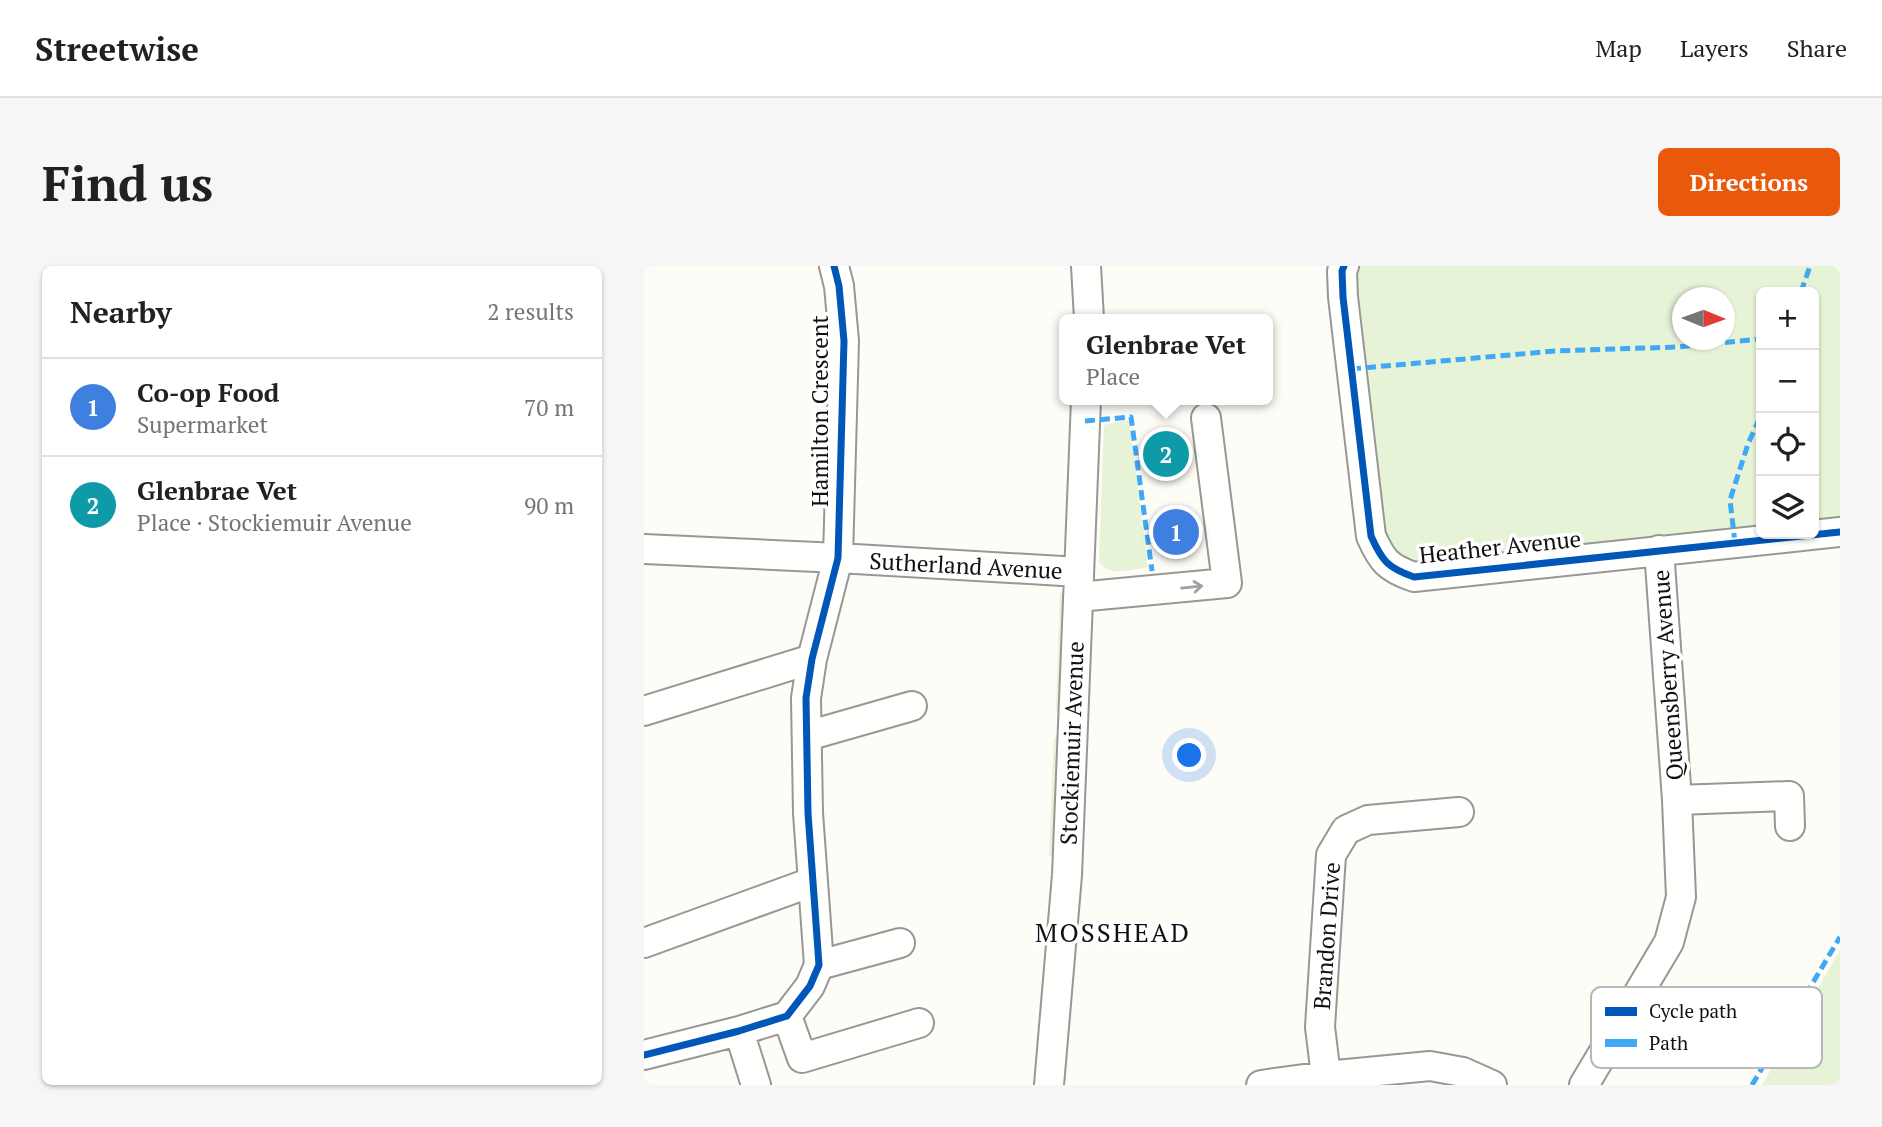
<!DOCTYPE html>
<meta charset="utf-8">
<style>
:root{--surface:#fff;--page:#f6f6f6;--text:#202124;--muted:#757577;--line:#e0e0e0;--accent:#ea580c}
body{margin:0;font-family:"PT Serif",serif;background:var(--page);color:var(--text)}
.controls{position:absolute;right:21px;top:21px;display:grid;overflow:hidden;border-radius:10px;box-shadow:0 2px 5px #0004}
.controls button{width:63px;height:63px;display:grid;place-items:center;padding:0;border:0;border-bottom:2px solid var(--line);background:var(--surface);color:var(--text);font:35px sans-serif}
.compass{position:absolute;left:1028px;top:21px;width:63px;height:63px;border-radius:50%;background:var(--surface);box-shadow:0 2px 5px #0004;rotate:91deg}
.you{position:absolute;left:546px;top:490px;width:24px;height:24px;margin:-18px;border:5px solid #fff;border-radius:50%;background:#1a73e8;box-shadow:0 0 0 10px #1a73e833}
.badge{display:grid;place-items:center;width:46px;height:46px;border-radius:50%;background:var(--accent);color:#fff;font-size:23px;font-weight:700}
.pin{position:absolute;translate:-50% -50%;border:4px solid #fff;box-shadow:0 2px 7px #0006}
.popup{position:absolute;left:415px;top:48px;width:214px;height:91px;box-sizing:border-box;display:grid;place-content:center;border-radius:10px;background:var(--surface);filter:drop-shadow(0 2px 5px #0005);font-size:23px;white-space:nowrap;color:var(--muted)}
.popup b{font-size:26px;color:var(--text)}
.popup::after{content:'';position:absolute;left:50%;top:100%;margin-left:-14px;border:14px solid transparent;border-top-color:var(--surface)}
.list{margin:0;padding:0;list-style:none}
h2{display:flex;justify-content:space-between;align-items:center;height:91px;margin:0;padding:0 28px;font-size:30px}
h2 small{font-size:23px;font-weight:400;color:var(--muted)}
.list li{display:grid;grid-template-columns:46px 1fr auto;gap:21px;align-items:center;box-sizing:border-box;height:98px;padding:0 28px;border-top:2px solid var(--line)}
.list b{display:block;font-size:26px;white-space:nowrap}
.list p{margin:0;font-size:23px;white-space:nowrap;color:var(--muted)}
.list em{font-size:23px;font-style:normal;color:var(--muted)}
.icon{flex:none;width:38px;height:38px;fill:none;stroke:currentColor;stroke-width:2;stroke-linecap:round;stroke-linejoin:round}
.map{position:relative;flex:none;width:1196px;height:819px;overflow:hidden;border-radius:10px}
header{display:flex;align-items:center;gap:42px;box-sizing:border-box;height:98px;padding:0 35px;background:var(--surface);border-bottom:2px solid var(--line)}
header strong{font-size:33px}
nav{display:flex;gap:38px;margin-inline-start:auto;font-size:24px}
.intro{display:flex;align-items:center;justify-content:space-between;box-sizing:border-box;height:168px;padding:0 42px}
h1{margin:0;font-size:49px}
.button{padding:18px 32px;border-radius:10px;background:var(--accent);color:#fff;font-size:24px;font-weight:700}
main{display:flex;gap:42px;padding:0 42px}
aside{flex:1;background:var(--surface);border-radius:10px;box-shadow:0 2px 5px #0004}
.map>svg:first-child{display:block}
.green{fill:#e7f3d7;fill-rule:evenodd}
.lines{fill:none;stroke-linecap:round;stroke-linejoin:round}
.minor-casing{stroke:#979795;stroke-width:32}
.minor{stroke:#fffffe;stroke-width:28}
.quiet{stroke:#3fa9f5;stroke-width:5;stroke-dasharray:10 5;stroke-linecap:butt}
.cycleway-casing{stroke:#fff;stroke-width:11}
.cycleway{stroke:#0057b8;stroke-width:7}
.oneway{stroke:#a0a09f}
.labels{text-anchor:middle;stroke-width:7;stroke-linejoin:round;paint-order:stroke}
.street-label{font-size:23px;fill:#111;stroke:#fff}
.quarter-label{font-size:26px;letter-spacing:2px;fill:#111;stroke:#fff}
.key{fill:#fff;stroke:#b8b8b8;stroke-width:2}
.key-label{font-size:19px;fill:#111}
</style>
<header>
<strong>Streetwise</strong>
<nav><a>Map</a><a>Layers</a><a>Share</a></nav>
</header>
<div class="intro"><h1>Find us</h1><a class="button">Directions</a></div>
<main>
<aside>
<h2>Nearby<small>2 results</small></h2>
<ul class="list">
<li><span class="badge" style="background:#3f7fe0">1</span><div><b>Co-op Food</b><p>Supermarket</p></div><em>70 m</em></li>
<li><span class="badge" style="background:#0f9aa8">2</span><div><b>Glenbrae Vet</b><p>Place · Stockiemuir Avenue</p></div><em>90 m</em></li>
</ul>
</aside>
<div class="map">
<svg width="1196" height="819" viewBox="0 0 1196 819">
<rect width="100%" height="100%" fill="#fdfcf7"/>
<!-- green -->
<path class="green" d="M710,0H1196V255L1170,258V26H1117V264L762,298L739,276ZM1038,32H1080V74H1038Z
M485,154L504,301C487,303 466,312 455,296L460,159Z
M416,325L421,335L417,445H412Z
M410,471L415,472L410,590H405Z
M1196,684V819H1118Z"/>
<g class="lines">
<defs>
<path id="minor" d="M442,0L445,53
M700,0L698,5L699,31L727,270C738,295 744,302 770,311L1196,266
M0,283L194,292L435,306
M434,331L583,317L562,152
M0,445L168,393
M163,470L268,440
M1033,534L1145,530L1146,560
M0,677L168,616
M175,699L256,677
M143,750L158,792L275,757
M95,765L112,819
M0,789L95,765L143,750L166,720L175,699L164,547L162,432L168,393L194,292L200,75L195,20L190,0
M682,810L676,761L687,589L702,564L724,554L815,546
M405,819L423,609L442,134
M617,819L682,810L786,800L819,806L848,819
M940,819L1025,676L1037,631L1033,534L1015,284"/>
</defs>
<!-- minor casing -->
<use href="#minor" class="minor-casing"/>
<!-- minor -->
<use href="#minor" class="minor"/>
<!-- quiet -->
<path class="quiet" d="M1157,26L1166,0
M707,103L911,85L1033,81L1117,73
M441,155L487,151L508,305
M1091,277L1086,234L1104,178L1117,149
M1108,819L1196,671"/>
<defs>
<path id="cycleway" d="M700,0L698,5L699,31L727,270C738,295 744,302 770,311L1196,266
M0,789L95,765L143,750L166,720L175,699L164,547L162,432L168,393L194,292L200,75L195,20L190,0"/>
</defs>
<!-- cycleway casing -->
<use href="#cycleway" class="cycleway-casing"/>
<!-- cycleway -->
<use href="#cycleway" class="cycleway"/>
</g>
<!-- one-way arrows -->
<defs><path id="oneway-shaft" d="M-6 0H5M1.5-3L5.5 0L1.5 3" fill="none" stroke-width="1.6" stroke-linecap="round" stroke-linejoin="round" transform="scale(1.75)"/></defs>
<use class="oneway" href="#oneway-shaft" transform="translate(548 321) rotate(-6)"/>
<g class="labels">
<!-- street labels -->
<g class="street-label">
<text transform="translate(176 145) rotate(-90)" y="8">Hamilton Crescent</text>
<text transform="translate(856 281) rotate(-6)" y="8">Heather Avenue</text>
<text transform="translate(322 300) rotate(3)" y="8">Sutherland Avenue</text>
<text transform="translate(1024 409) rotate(-94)" y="8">Queensberry Avenue</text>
<text transform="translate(428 477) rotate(-88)" y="8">Stockiemuir Avenue</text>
<text transform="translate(683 670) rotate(-86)" y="8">Brandon Drive</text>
</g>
<!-- quarter labels -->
<g class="quarter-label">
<text x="469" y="676">MOSSHEAD</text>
</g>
</g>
<!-- legend -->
<rect x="947" y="721" width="231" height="81" rx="10" class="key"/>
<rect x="961" y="741" width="32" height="9" fill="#0057b8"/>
<rect x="961" y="773" width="32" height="8" fill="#3fa9f5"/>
<g class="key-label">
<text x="1005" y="752">Cycle path</text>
<text x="1005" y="784">Path</text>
</g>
</svg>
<div class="controls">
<button>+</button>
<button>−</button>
<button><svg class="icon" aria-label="locate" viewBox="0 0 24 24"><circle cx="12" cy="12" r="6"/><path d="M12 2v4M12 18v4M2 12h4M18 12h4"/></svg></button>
<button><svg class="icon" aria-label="layers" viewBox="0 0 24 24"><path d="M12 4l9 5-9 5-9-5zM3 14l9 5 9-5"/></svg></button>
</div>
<svg class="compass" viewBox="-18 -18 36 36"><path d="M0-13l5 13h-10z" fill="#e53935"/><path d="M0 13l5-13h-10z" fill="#757577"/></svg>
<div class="you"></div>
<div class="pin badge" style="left:532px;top:266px;background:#3f7fe0">1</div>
<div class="pin badge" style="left:522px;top:188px;background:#0f9aa8">2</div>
<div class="popup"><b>Glenbrae Vet</b>Place</div>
</div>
</main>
